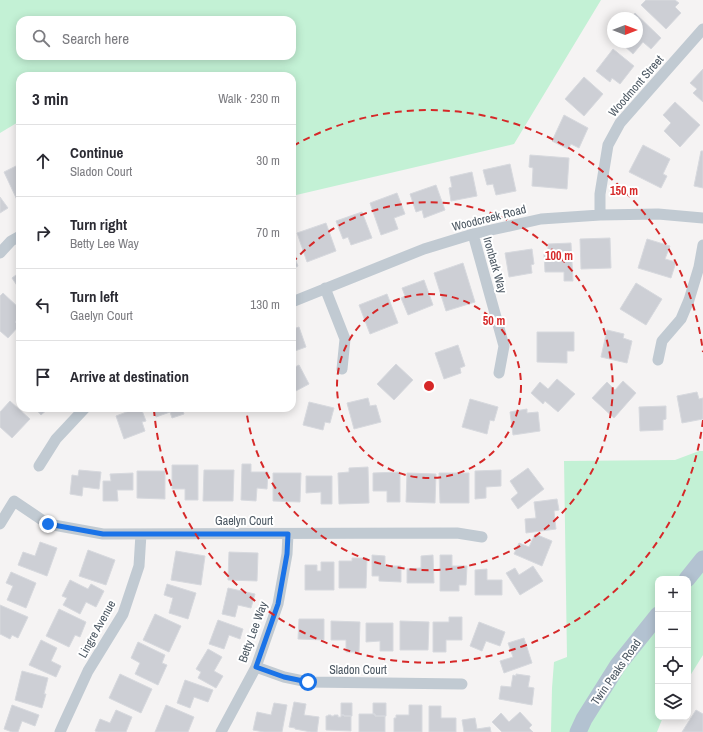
<!DOCTYPE html>
<meta charset="utf-8">
<style>
:root{--surface:#fff;--page:#f7f7f7;--text:#2b2b33;--muted:#7c7c81;--line:#e1e1e2}
body{margin:0;font-family:"Archivo Narrow",sans-serif;background:var(--page);color:var(--text)}
.controls{position:absolute;right:12px;bottom:12px;display:grid;overflow:hidden;border-radius:8px;box-shadow:0 2px 10px #0003}
.controls button{width:36px;height:36px;display:grid;place-items:center;padding:0;border:0;border-bottom:1px solid var(--line);background:var(--surface);color:var(--text);font:20px sans-serif}
.compass{position:absolute;left:607px;top:12px;width:36px;height:36px;border-radius:50%;background:var(--surface);box-shadow:0 2px 10px #0003;rotate:90deg}
.stop{position:absolute;width:12px;height:12px;margin:-9px;border:3px solid #1a73e8;border-radius:50%;background:#fff}
.stop.end{background:#1a73e8;border-color:#fff;box-shadow:0 1px 4px #0008}
.list{margin:0;padding:0;list-style:none}
h2{display:flex;justify-content:space-between;align-items:center;height:52px;margin:0;padding:0 16px;font-size:17px}
h2 small{font-size:13px;font-weight:400;color:var(--muted)}
.list li{display:grid;grid-template-columns:26px 1fr auto;gap:12px;align-items:center;box-sizing:border-box;height:72px;padding:0 16px;border-top:1px solid var(--line)}
.list b{display:block;font-size:15px;white-space:nowrap}
.list p{margin:0;font-size:13px;white-space:nowrap;color:var(--muted)}
.list em{font-size:13px;font-style:normal;color:var(--muted)}
.icon{flex:none;width:22px;height:22px;fill:none;stroke:currentColor;stroke-width:2;stroke-linecap:round;stroke-linejoin:round}
.map{position:relative;flex:none;width:703px;height:732px;overflow:hidden}
.search{position:absolute;background:var(--surface);box-shadow:0 2px 10px #0003;left:16px;top:16px;width:280px;height:44px;display:flex;align-items:center;gap:10px;box-sizing:border-box;padding:0 14px;border-radius:12px;color:var(--muted);font-size:15px}
.panel{position:absolute;background:var(--surface);box-shadow:0 2px 10px #0003;left:16px;top:72px;width:280px;height:340px;border-radius:12px}
.map>svg:first-child{display:block}
.green{fill:#c3f1d5;fill-rule:evenodd}
.building{fill:#cdcfd5;stroke:#d7d9de}
.lines{fill:none;stroke-linecap:round;stroke-linejoin:round}
.minor{stroke:#c1cad2;stroke-width:11}
.primary{stroke:#b3c2d1;stroke-width:17}
.route{stroke:#1a73e8;stroke-width:5}
.ring{fill:none;stroke:#d62828;stroke-width:2;stroke-dasharray:7 5}
.labels{text-anchor:middle;stroke-width:4;stroke-linejoin:round;paint-order:stroke}
.street-label{font-size:12px;fill:#4a5661;stroke:#fff}
.centre{fill:#d62828;stroke:#fff;stroke-width:2}
.ring-label{font-size:12px;text-anchor:middle;font-weight:bold;fill:#d62828;stroke:#fff;stroke-width:4;stroke-linejoin:round;paint-order:stroke}
</style>
<div class="map">
<svg width="703" height="732" viewBox="0 0 703 732">
<rect width="100%" height="100%" fill="#f5f3f3"/>
<!-- green -->
<path class="green" d="M0,0H601L514,144L292,196V76H20V121L0,133ZM20,20H292V56H20Z
M699,451H703V655L688,679V579H658V717H663L657,732H551L552,688L554,662L567,657L564,461L675,460Z"/>
<!-- building -->
<path class="building" d="M646,0H675L679,3L675,7L681,13L666,29L641,5Z
M635,13L661,38L651,49L643,42L633,54L620,42H637V18H630Z
M613,49L634,66L620,84L612,78L610,82L596,71Z
M703,69V102L693,93L697,89L690,83Z
M584,77L603,94L584,116L565,99Z
M675,102L700,125L680,147L664,131L671,123L663,115Z
M564,115L588,128L579,148L571,144L568,149L552,141Z
M643,145L670,159L663,174L667,176L661,188L629,172Z
M701,151H703V188L694,186Z
M530,155L569,158L567,189L532,186L533,168L529,167Z
M20,164V202H18L4,172Z
M510,164L516,191L496,195L493,184L487,185L483,170Z
M472,172L477,196L451,201L449,188L452,187L450,177Z
M436,185L445,210L424,218L422,210L416,212L410,194Z
M397,193L405,214L394,218L398,229L381,235L370,203Z
M0,197L8,208L0,213Z
M362,212L372,238L351,245L348,237L343,239L336,221Z
M326,223L336,251L307,262L297,233Z
M610,238L611,268L581,269L580,239Z
M647,239L670,246L665,259L676,262L671,278L638,268Z
M571,243L573,281H564V272H545L544,254H548V244Z
M532,249L534,264L531,265L532,273L509,277L505,253Z
M292,251L298,266L292,269Z
M463,263L475,302L446,311L434,273Z
M20,272V290L12,278Z
M424,280L433,305L408,315L401,298L405,296L402,288Z
M636,283L662,299L646,325L620,309Z
M3,293L20,309V316L15,322L19,326L8,338L0,331V296Z
M387,294L398,323L370,334L359,305Z
M292,325L293,329L299,327L306,347L292,352Z
M607,330L624,334L623,338L632,341L627,363L601,357Z
M537,332H574V351H567V363L537,362Z
M458,345L465,366L460,368L461,373L444,379L435,353Z
M396,364L413,380L394,400L377,384Z
M292,365L293,368L299,365L309,384L292,393Z
M557,379L575,394L558,412L545,401L543,404L531,393L540,382L548,389Z
M623,381L636,393L614,418L592,398L607,382L615,390Z
M697,392L699,399L703,398V419L682,423L677,396Z
M368,398L370,406L376,405L381,422L354,429L347,403Z
M470,399L498,407L494,421L490,420L487,434L462,427Z
M10,401L30,419L12,438L0,427V412Z
M309,402L334,408L330,423L325,422L323,430L303,425Z
M666,406V419L663,420V430L640,431L639,407Z
M35,408H49L41,415Z
M137,408H141L146,421L142,422L145,431L124,439L116,416Z
M152,408H182L184,414L172,418L170,412L156,417Z
M527,409V413L538,412L540,431L513,435L510,412Z
M242,464H251V472H268L267,489L257,488L256,501L241,500Z
M172,465H198V500H185V489H172Z
M368,467L369,503L339,504L338,473L349,472V468Z
M528,468L544,489L518,509L511,499L518,493L510,481Z
M79,470L101,472L99,489L83,487L82,496L70,494L72,475L78,476Z
M204,470H234L233,501H203Z
M501,470V486L486,487V498L475,499V471Z
M137,471H165V499L137,498Z
M400,472V502H387V491H373V473Z
M133,473V490H117L118,501H103V481H111L110,474Z
M273,473H301L300,502L273,501Z
M407,473L436,474L435,503L406,502Z
M439,473H469V503H440Z
M306,476H332V504H321V492L306,493Z
M557,499L559,510L554,511L556,529L526,533L525,519L536,518L534,502Z
M535,534L552,541L542,566L514,554L519,543L529,547Z
M40,542L57,548L47,576L18,565L23,552L35,556Z
M88,550L115,560L106,585L79,576Z
M176,551L205,556L201,585L171,580Z
M229,552L258,553L257,581L228,580Z
M372,555L385,556V566H401V582L379,581V576H372Z
M433,555L434,583H407V569L421,568V556Z
M440,555H452V566H467L466,585H459V591H440Z
M352,558H367L366,588H339V561H352Z
M321,562H334V590H305V565H317V571H321Z
M533,566L543,581L520,595L506,573L515,568L519,575Z
M487,569V580H502V595H475V570Z
M11,572L36,583L26,608L7,600L13,586L6,583Z
M70,580L88,589L91,584L104,591L96,607L86,602L80,614L63,605L67,598L62,596Z
M167,584L196,593L188,619L169,613L173,598L164,595Z
M228,588L255,594L251,608L238,605L235,617L222,614Z
M0,605L28,617L18,638L12,635L10,639L0,634Z
M59,609L86,622L80,637L75,635L69,647L46,636Z
M155,614L181,626L169,652L143,640Z
M449,617H462V640H446V652H433V622H449Z
M299,619H324V640L298,639Z
M218,620L243,629L240,639L229,635L224,649L209,644Z
M331,621L360,622L359,652H346V640H331Z
M400,621L429,622L428,650H400Z
M479,622L505,632L500,646L486,641L482,651L470,646Z
M366,623H393V651H380V641L366,642Z
M524,638L532,663L504,673L500,661L513,657L508,643Z
M41,640L57,648L51,661L61,666L56,677L29,665Z
M138,642L165,655L162,663L167,665L158,685L135,674L140,663L131,658Z
M208,649L222,657L214,671L223,676L216,688L198,678L201,672L196,669Z
M22,671L48,678L44,694H46L42,708L15,700Z
M120,674L152,689L141,713L109,698Z
M516,674L530,676L528,687L534,688L532,705L499,699L501,686L511,687L513,675L516,676Z
M185,680L213,690L208,702L194,697L190,708L177,703Z
M294,702L306,704L304,715L319,717L317,732H311L295,729V728L289,727Z
M274,703L287,705L282,732H264L253,730L257,712L271,715Z
M341,703H352V716H344V715H341Z
M373,703H386V716H375V714H373Z
M12,705L39,715L35,726L22,721L18,732H12L4,729Z
M166,705L194,717L188,732H155Z
M409,705H422V732H394V718H396V715H409Z
M429,706H441V718H456V732H429Z
M116,710L132,717L126,732H98L95,731L100,719L110,723Z
M696,710L703,714V732H682Z
M520,712L532,725L529,728L533,732H502L492,722L501,713L509,722Z
M359,714H375V716H385V732H359Z
M328,715H331V716H334V715H338V717H341V715H344V716H351V731L326,730V716H328Z
M475,718L477,729L490,727L491,732H464L462,720Z"/>
<g class="lines">
<!-- minor -->
<path class="minor" d="M600,215V194L608,145L620,123L703,29
M473,234L504,346L499,373
M0,253L11,241L20,236
M325,288L345,339L342,369
M292,302L424,249L473,234L541,219L600,215L658,214L703,218
M658,360L662,341L681,319L689,300L699,267L703,245
M39,466L56,439L85,408
M0,524L14,501L48,524L103,534L457,533L482,537
M256,667L284,677L308,682L462,684
M60,732L64,723L88,671L123,614L139,566L141,534
M221,732L256,667L278,604L287,554L288,534"/>
<!-- primary -->
<path class="primary" d="M687,579L703,559
M578,732L584,719L618,665L658,615"/>
</g>
<g class="lines">
<!-- route -->
<path class="route" d="M48,524L103,534H288L287,554L278,604L256,667L284,677L308,682"/>
</g>
<!-- distance rings -->
<g class="ring">
<circle cx="429" cy="386" r="92"/>
<path d="M292 263A184 184 0 1 1 246 408"/>
<path d="M703 420A276 276 0 0 1 154 410M293 146A276 276 0 0 1 703 352"/>
</g>
<g class="labels">
<!-- street labels -->
<g class="street-label">
<text transform="translate(636 86) rotate(-49)" y="4">Woodmont Street</text>
<text transform="translate(489 218) rotate(-14)" y="4">Woodcreek Road</text>
<text transform="translate(495 265) rotate(74)" y="4">Ironbark Way</text>
<text x="244" y="525">Gaelyn Court</text>
<text transform="translate(97 629) rotate(-61)" y="4">Lingre Avenue</text>
<text transform="translate(253 632) rotate(-70)" y="4">Betty Lee Way</text>
<text x="358" y="674">Sladon Court</text>
<text transform="translate(616 672) rotate(-55)" y="4">Twin Peaks Road</text>
</g>
</g>
<circle cx="429" cy="386" r="6" class="centre"/>
<g class="ring-label">
<text x="624" y="195">150 m</text>
<text x="559" y="260">100 m</text>
<text x="494" y="325">50 m</text>
</g>
</svg>
<div class="controls">
<button>+</button>
<button>−</button>
<button><svg class="icon" aria-label="locate" viewBox="0 0 24 24"><circle cx="12" cy="12" r="6"/><path d="M12 2v4M12 18v4M2 12h4M18 12h4"/></svg></button>
<button><svg class="icon" aria-label="layers" viewBox="0 0 24 24"><path d="M12 4l9 5-9 5-9-5zM3 14l9 5 9-5"/></svg></button>
</div>
<svg class="compass" viewBox="-18 -18 36 36"><path d="M0-13l5 13h-10z" fill="#e53935"/><path d="M0 13l5-13h-10z" fill="#7c7c81"/></svg>
<div class="stop" style="left:308px;top:682px"></div>
<div class="stop end" style="left:48px;top:524px"></div>
<div class="search"><svg class="icon" aria-label="search" viewBox="0 0 24 24"><circle cx="10" cy="10" r="6"/><path d="M15 15l6 6"/></svg>Search here</div>
<section class="panel">
<h2>3 min<small>Walk · 230 m</small></h2>
<ul class="list">
<li><svg class="icon" aria-label="ahead" viewBox="0 0 24 24"><path d="M12 20V5M6 11l6-6 6 6"/></svg><div><b>Continue</b><p>Sladon Court</p></div><em>30 m</em></li>
<li><svg class="icon" aria-label="right" viewBox="0 0 24 24"><path d="M7 20v-9h11M14 6l5 5-5 5"/></svg><div><b>Turn right</b><p>Betty Lee Way</p></div><em>70 m</em></li>
<li><svg class="icon" aria-label="left" viewBox="0 0 24 24"><path d="M17 20v-9H6M10 6l-5 5 5 5"/></svg><div><b>Turn left</b><p>Gaelyn Court</p></div><em>130 m</em></li>
<li><svg class="icon" aria-label="arrive" viewBox="0 0 24 24"><path d="M6 21V4h12l-3 4 3 4H6"/></svg><div><b>Arrive at destination</b></div></li>
</ul>
</section>
</div>
